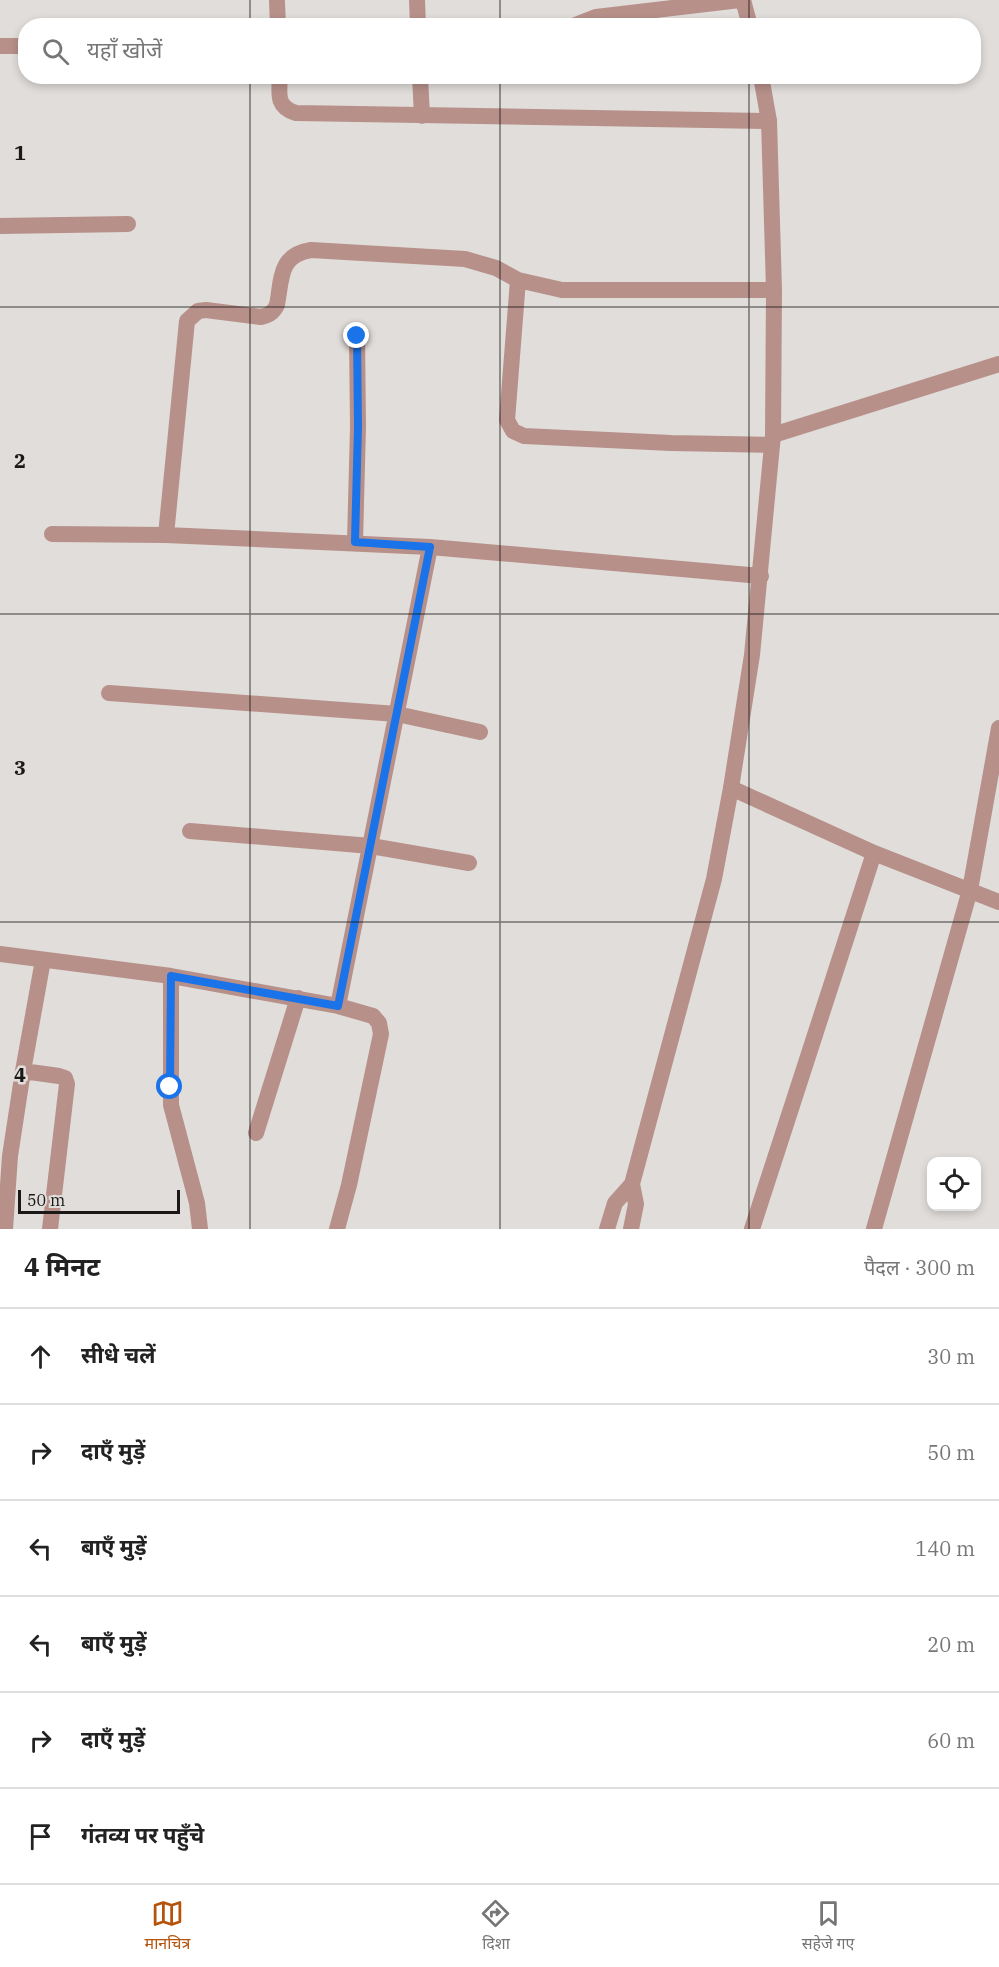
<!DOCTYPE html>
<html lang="hi">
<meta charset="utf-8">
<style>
:root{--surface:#fff;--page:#f2f2f2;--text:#222;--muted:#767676;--line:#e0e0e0;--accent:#b45309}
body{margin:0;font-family:"IBM Plex Serif","Noto Sans Devanagari",serif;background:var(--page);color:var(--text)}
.controls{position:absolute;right:18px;bottom:18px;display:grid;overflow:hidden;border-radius:12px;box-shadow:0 3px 9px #0003}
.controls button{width:54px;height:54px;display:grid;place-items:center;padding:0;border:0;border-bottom:2px solid var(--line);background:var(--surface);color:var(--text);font:30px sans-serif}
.scale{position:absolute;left:18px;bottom:15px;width:162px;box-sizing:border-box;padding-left:6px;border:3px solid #1a1917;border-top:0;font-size:16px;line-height:21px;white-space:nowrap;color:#1a1917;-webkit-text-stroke:4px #e1ddda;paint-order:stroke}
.stop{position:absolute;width:18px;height:18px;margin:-14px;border:4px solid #1a73e8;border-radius:50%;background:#fff}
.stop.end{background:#1a73e8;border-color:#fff;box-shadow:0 2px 6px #0008}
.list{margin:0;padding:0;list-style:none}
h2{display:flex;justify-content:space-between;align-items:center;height:78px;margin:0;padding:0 24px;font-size:26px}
h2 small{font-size:20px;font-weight:400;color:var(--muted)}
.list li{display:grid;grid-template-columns:39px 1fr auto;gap:18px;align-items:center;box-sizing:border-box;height:96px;padding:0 24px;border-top:2px solid var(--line)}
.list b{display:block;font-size:22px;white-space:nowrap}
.list em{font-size:20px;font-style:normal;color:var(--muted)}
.icon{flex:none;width:33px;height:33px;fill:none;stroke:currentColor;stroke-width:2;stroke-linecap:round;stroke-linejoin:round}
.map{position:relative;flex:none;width:999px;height:1229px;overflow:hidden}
.search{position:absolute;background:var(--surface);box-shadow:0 3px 9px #0003;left:18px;right:18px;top:18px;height:66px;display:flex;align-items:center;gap:15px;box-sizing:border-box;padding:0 21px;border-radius:24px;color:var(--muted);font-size:22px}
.sheet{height:654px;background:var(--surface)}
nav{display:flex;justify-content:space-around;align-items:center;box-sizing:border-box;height:84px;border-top:2px solid var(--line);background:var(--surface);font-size:16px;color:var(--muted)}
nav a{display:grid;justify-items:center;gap:3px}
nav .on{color:var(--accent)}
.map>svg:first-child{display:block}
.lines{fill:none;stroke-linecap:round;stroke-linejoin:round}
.minor{stroke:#b7908a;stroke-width:16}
.tertiary{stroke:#b7908a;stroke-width:16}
.route{stroke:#1a73e8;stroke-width:8}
.grid{fill:none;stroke:#1a1917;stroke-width:1.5;stroke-opacity:0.55}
.grid-label{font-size:20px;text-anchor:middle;font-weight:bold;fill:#1a1917;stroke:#e1ddda;stroke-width:5;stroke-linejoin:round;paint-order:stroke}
</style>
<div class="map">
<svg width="999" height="1229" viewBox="0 0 999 1229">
<rect width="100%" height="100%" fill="#e1ddda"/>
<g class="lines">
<!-- minor -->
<path class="minor" d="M417,0L418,26
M277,2L278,26
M573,26L596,17L740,0
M0,46H26
M280,76C279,94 276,107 296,113L769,121
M420,76L422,116
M0,226L128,224
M518,280L507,420L513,431L524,436L671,443L772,445
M773,435L999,364
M52,534L166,535L430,547L761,576
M166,535L187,321L198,311L206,310L261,317C269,315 273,313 277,305C282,278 279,255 311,250L465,259L496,268L518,280L562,290H774
M355,542L358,427L357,336
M109,693L397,714L480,732
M731,788L874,853L999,902
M190,831L371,846L469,863
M0,954L171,976L338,1006L373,1016L379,1023L381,1034L349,1185L337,1229
M171,976V1105L197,1203L200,1229
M338,1006L430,547
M23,1071L59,1076L65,1078L67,1084L50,1229
M256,1133L298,998
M5,1229L10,1156L23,1071L43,960
M752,1229L874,853
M874,1229L970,890L999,728"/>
<!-- tertiary -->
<path class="tertiary" d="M743,0L750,26
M607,1229L615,1203L632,1184L714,879L731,788L752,655L773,435L774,290L769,121L761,76
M631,1229L636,1204L632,1184"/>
</g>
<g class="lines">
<!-- route -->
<path class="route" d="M170,1087L171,976L338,1006L430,547L355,542L358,427L357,336"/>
</g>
<!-- grid -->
<path class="grid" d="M250,0V26M500,0V26M749,0V26M250,76V1229M500,76V1229M749,76V1229M0,307H999M0,614H999M0,922H999"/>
<g class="grid-label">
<text x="20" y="160">1</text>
<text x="20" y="468">2</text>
<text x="20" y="775">3</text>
<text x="20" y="1082">4</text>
</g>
</svg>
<div class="controls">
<button><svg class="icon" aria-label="locate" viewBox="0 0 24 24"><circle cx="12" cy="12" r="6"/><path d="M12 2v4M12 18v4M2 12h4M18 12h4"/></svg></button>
</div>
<div class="scale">50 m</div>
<div class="stop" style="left:170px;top:1087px"></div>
<div class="stop end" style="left:357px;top:336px"></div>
<div class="search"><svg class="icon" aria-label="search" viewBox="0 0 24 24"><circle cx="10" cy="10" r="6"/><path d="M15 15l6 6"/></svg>यहाँ खोजें</div>
</div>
<section class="sheet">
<h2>4 मिनट<small>पैदल · 300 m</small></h2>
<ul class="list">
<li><svg class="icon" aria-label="ahead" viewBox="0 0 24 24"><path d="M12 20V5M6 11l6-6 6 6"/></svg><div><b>सीधे चलें</b></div><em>30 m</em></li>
<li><svg class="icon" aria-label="right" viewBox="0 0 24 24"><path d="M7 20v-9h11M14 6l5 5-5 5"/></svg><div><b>दाएँ मुड़ें</b></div><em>50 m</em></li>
<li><svg class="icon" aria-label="left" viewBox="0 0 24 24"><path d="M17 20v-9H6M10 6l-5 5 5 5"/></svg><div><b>बाएँ मुड़ें</b></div><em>140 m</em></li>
<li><svg class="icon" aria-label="left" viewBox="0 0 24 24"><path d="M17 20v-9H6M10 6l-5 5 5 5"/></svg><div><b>बाएँ मुड़ें</b></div><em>20 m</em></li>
<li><svg class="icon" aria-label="right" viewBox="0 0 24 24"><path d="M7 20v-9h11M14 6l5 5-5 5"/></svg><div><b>दाएँ मुड़ें</b></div><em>60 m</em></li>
<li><svg class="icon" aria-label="arrive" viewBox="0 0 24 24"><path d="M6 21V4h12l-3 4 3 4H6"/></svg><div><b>गंतव्य पर पहुँचे</b></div></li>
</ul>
</section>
<nav>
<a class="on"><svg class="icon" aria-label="map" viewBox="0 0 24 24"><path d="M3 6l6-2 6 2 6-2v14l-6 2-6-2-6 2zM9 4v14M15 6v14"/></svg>मानचित्र</a>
<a><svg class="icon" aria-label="directions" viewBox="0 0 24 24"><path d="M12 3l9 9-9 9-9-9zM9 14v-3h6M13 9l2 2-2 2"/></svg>दिशा</a>
<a><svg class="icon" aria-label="saved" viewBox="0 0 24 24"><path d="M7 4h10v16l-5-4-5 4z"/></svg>सहेजे गए</a>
</nav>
